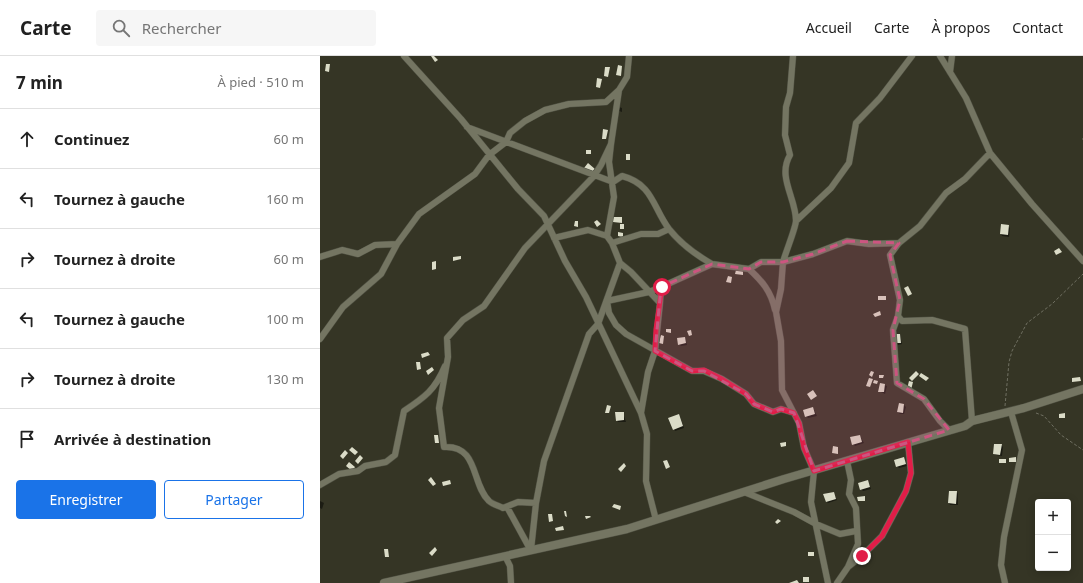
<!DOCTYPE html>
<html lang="fr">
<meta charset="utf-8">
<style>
:root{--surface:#fff;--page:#f6f6f6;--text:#222;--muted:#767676;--line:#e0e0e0;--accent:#1a73e8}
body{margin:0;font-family:"Noto Sans",sans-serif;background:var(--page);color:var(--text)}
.controls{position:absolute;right:12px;bottom:12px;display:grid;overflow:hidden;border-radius:4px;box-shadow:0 2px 10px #0003}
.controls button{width:36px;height:36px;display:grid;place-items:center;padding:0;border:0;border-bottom:1px solid var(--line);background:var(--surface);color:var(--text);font:20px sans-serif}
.stop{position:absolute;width:12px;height:12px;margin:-9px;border:3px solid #e11d48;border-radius:50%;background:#fff}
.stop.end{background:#e11d48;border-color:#fff;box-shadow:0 1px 4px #0008}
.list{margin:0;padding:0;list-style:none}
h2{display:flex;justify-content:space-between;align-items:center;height:52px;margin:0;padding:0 16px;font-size:17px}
h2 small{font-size:13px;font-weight:400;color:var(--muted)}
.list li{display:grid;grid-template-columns:26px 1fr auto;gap:12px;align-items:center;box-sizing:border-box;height:60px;padding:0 16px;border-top:1px solid var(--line)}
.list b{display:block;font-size:15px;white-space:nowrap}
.list em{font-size:13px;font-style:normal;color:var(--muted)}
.actions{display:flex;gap:8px;padding:12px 16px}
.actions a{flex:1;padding:9px 0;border:1px solid var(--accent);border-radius:4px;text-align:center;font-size:14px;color:var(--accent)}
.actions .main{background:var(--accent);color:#fff}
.icon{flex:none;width:22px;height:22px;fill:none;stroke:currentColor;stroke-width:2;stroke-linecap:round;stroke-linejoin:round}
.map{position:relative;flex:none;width:763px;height:527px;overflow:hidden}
header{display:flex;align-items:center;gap:24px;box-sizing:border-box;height:56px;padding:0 20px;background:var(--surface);border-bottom:1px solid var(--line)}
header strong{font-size:19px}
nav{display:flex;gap:22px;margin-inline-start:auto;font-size:14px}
.search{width:280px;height:36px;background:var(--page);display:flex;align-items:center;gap:10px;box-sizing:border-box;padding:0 14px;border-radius:4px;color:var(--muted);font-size:15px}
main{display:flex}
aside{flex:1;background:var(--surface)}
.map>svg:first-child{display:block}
.shadow{fill:#0007}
.building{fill:#dbdcc8}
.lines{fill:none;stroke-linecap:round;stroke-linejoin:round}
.street-casing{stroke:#4f5042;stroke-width:7}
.secondary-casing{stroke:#4f5042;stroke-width:9}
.path{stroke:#707062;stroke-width:1;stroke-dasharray:3 2;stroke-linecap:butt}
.street{stroke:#747562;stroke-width:6}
.secondary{stroke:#747562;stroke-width:8}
.route{stroke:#e11d48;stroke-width:5}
.marked{fill:#cc5580;fill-opacity:0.2;stroke:#cc5580;stroke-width:3;stroke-dasharray:8 5;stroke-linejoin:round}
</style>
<header>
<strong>Carte</strong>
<div class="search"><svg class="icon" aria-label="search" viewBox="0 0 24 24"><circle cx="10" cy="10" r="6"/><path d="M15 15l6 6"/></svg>Rechercher</div>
<nav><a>Accueil</a><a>Carte</a><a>À propos</a><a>Contact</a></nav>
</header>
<main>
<aside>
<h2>7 min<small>À pied · 510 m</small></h2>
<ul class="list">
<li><svg class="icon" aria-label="ahead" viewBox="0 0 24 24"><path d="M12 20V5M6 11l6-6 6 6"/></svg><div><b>Continuez</b></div><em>60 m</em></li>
<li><svg class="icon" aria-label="left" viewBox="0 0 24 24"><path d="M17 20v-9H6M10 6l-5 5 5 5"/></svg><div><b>Tournez à gauche</b></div><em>160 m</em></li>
<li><svg class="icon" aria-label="right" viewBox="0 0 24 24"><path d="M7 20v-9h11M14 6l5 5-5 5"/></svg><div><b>Tournez à droite</b></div><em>60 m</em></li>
<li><svg class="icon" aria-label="left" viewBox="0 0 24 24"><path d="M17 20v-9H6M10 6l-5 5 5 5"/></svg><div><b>Tournez à gauche</b></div><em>100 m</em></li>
<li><svg class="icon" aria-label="right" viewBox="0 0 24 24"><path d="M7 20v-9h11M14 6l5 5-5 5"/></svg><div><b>Tournez à droite</b></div><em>130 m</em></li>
<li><svg class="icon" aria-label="arrive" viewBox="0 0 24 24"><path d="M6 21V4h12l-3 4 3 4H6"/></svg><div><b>Arrivée à destination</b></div></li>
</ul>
<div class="actions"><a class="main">Enregistrer</a><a>Partager</a></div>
</aside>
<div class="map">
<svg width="763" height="527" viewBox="0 0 763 527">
<rect width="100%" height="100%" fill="#353525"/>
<!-- shadow -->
<path class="shadow" d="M299,51L302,52V56L299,55Z
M688,170L690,172L689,181L682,180L681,178Z
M580,279L582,288L578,289L576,287Z
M365,282L367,289L361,290L359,288Z
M561,328L567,330L565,338L559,335Z
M584,349L586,351L584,358H580L578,356Z
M493,352L497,360L488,362L486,360Z
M303,357L306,366H298L297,364Z
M360,361L364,372L355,375L354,373Z
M540,380L544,387L535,390L533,388Z
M681,389L683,391L682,400L676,399L674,398Z
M584,402L587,410L579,412L577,410Z
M548,425L551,433L543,435L541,433Z
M637,436L638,438V449H630L629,447Z
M513,437L517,444L508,447L506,445Z
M0,445L4,447L2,453L0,452Z"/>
<!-- building -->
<path class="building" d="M111,0H114L118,4L115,6Z
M6,8H10L9,16L5,15Z
M298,9L302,10L301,20L296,19Z
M285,11H290L288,21L284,20Z
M277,22L282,23L280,32L276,31Z
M283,73L288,74L286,83H282Z
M266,94H271V98H266Z
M306,98H310V104H306Z
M268,107L275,113L271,118L264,112Z
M293,161H302V167L293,166Z
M277,164L281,168L277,171L274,166Z
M255,165H258V171L254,170Z
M300,168H304V173H300Z
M681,168L689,169L688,179L680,178Z
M298,176L303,177V181L298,180Z
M739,192L742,196L736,199L734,195Z
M141,200V203L133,205V201Z
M116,205V213L112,214V206Z
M416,214L423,215V219L415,218Z
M408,220L412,221L411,227L406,226Z
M588,230L592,238L588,240L584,232Z
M558,240H566V244H558Z
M560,255L561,259L555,261L553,258Z
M346,273H351V277L346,276Z
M371,274L372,279L369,280L367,275Z
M574,278H580L581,287H576Z
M341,279L344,280L343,288L339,287Z
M365,281L366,287L358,289L357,282Z
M108,296L110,299L102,302L101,298Z
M96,306H100L101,313L97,314Z
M112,311L114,314L108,319L106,315Z
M551,315L554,316L552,321L549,319Z
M596,315L599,318L592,325L589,322Z
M601,317L609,322L606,325L599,320Z
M559,319H564L563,322H559Z
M760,321L761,325L752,326V322Z
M549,322L553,323L550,331L546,330Z
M554,324L558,325L557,328L553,327Z
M589,325L593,326L591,334L587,333Z
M560,327L565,328L564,336H558Z
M493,334L497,340L491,344L487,338Z
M579,347L584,348L583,357L577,356Z
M287,349L291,350L289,357H285Z
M493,351L495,358L485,361L483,354Z
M295,356H304V364L296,365Z
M745,357V362H739V358Z
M359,358L363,370L353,374L348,362Z
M114,379H118L119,387H115Z
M540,379L542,386L532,389L530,381Z
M466,386V390L461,391L460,387Z
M674,388H682L680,399L673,398Z
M513,390L518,391V398L512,397Z
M32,391L38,396L35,399L29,394Z
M25,394L28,397L23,403L20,400Z
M40,399L43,402L38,408L35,405Z
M584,401L586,408L576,411L574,404Z
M696,401V406H689V402Z
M679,403H686V407H679Z
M347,404L350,411L346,413L343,405Z
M29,406L35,411L32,415L26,410Z
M304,407L306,410L301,416L298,413Z
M111,421L116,428L113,430L108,424Z
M130,424L131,428L123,430L122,426Z
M548,424L550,431L540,434L538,427Z
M629,435H637L636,448L628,447Z
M514,436L516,443L506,446L503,438Z
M545,440V445H538L537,441Z
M294,448L301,450L300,454L292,451Z
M244,455H246L247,461L245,460Z
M228,458H232L233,465L229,466Z
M265,460H270L271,461L266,463Z
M458,463L461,465L457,468L455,466Z
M243,470L244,474L236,475L235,472Z
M115,491L117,494L112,500L109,497Z
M64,493H68L69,501H65Z
M488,496H494V500H488Z
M483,521H489V526H483Z
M477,524L479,527H469Z"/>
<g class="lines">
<defs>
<path id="street" d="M84,0L141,63L198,133L224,160L245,205L266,241L321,357L327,378L326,425L336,464
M620,0L646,42L670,97L712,148L763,205
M630,16L632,0
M147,71L293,126L302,120C333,128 333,152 349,173C361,188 376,199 392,208
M476,165L511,132L529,107L536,67L560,42L592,0
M287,180L294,141L289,106L291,88L299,34L307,21L309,0
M234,182L268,174L287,180L292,187L300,207L311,216L340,247L335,295L328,316L321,357
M292,187L321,178H338L349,173
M0,201L22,194L38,198L55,189L77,188L99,158L155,118L169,99L186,86L190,77L205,65L225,54L249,48L286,46L299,34
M429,213C442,225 451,235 455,254
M341,231L329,236L287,245L289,257L296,269L306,278L372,315H384L402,323L426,338L434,348L453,356L461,353L474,357
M340,247L341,231L392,208L429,213L441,206H463C466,195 475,174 476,165C476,142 457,121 470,99L465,79L466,51L470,37L473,0
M578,260L573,274L577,327L604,343L620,365L629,374
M0,283L23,251L61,218L77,188
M652,365L645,273L612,264L582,265L578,260L580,244L570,199L579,187L600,170L626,137L645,123L670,97
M0,429L19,418L38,415L45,410L66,406L75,399L84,355C105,341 115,334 125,310
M424,436L474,456L496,468L520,478L536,475
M216,447L198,446L183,452C179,450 172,448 169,445C151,428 159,389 124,391L119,352L128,301L127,282L143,264L164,250L205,192L274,120L281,109L291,88
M187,451L210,493
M211,494L216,447L224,405L269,278L278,268L300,207
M185,500L190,510L191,527
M528,511L542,500L562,480L586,435L591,417L588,386
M508,527L491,446L494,415L484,392L479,367L462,334L461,285L456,256L461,233L463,206L493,198L527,185L549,188L579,187
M517,527L528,511L538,488L536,452L529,438L531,424L527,405
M685,527L681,509L684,481L702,394L691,356"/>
<path id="secondary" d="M64,527L307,473L464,423L645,370L652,365L704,352L763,333"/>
</defs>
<!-- street casing -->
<use href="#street" class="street-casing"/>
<!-- secondary casing -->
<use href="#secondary" class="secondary-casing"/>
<!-- path -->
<path class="path" d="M762,83H763
M685,350L689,306L692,295L707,267L732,248L763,218
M716,357L724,360L741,379L763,394"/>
<!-- street -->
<use href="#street" class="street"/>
<!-- secondary -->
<use href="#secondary" class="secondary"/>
</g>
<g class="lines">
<!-- route -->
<path class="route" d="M342,231L336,273L335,295L372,315L384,314L402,323L426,338L434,348L453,356L461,353L474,357L479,367L484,392L494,415L588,386L591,417L586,435L562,480L542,500"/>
</g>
<!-- marked area -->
<path class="marked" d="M527,185L579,187L570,199L580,244L573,274L577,327L604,343L629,374L494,415L474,357L461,353L453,356L434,348L426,338L384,315H372L335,295L341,231L392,208L429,213L441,206H463L493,198Z"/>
</svg>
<div class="controls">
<button>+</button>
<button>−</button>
</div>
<div class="stop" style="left:342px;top:231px"></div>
<div class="stop end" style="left:542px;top:500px"></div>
</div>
</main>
